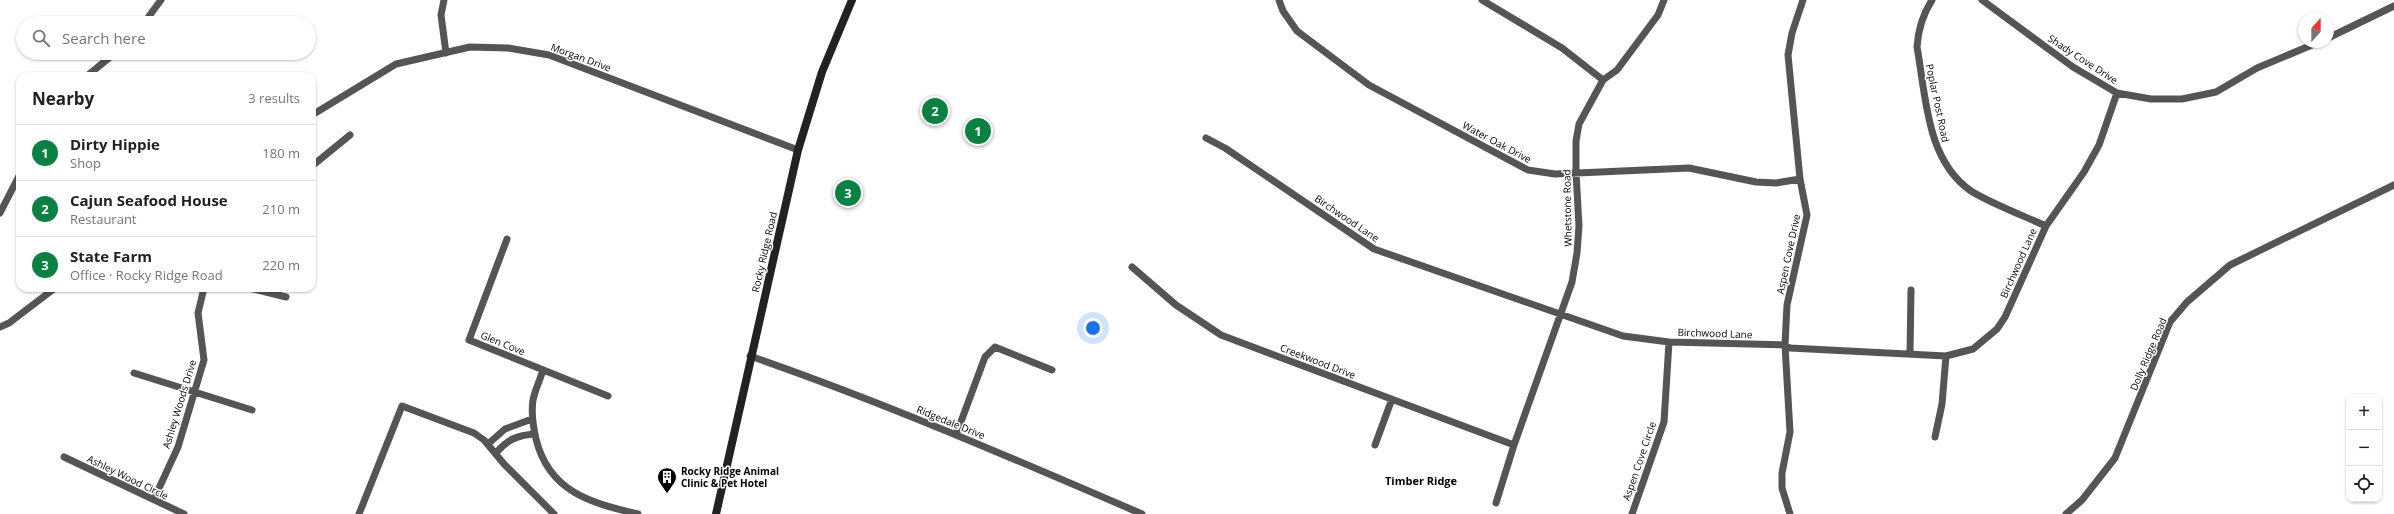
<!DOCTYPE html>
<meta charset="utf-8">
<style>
:root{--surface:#fff;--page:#f2f2f2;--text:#202124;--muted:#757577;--line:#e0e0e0;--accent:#0b8043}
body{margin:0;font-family:"Open Sans",sans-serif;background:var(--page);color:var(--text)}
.controls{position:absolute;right:12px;bottom:12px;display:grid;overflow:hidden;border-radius:8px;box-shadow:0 1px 3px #0004}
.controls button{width:36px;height:36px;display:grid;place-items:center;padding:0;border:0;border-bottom:1px solid var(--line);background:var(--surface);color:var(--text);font:20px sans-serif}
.compass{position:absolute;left:2298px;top:12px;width:36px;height:36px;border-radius:50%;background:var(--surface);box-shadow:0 1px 3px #0004;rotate:21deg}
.you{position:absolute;left:1093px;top:328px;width:14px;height:14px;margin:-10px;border:3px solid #fff;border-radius:50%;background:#1a73e8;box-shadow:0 0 0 6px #1a73e833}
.badge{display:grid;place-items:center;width:26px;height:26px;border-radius:50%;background:var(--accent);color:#fff;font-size:13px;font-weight:700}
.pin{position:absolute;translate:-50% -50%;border:2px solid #fff;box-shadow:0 1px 4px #0006}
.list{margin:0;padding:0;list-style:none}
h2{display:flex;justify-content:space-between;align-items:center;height:52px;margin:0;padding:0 16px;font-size:17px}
h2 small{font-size:13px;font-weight:400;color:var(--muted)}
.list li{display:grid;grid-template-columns:26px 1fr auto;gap:12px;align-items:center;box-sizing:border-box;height:56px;padding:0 16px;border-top:1px solid var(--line)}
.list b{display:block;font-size:15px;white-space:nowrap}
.list p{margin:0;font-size:13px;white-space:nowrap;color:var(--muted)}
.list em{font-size:13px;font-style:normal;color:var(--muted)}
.icon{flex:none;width:22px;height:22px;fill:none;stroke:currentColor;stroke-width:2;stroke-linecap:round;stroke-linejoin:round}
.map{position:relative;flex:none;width:2394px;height:514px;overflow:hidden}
.search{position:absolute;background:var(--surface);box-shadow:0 1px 3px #0004;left:16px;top:16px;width:300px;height:44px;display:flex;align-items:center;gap:10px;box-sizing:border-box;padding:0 14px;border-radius:22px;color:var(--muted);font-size:15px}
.panel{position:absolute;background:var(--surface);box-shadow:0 1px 3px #0004;left:16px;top:72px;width:300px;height:220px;border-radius:12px}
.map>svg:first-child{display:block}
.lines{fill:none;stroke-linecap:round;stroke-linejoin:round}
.minor{stroke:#555;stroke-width:7}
.secondary{stroke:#222;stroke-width:8}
.labels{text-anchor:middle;stroke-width:3;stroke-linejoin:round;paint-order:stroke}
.street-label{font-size:10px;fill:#000;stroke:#fff}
.poi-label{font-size:10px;font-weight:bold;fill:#000;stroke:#fff;text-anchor:start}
.neighbourhood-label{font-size:11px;font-weight:bold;fill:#000;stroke:#fff}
</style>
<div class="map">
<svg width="2394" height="514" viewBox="0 0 2394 514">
<rect width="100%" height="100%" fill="#fff"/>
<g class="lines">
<!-- minor -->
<path class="minor" d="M444,0L441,15L446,53
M1279,0L1283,11L1297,31L1369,85L1528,170L1555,174L1689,168L1756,182L1776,183L1800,179
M1482,0L1562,48L1603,80
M1932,0C1923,14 1918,30 1917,47C1926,96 1926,160 1971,191C1990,203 2024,216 2046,226
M1982,0L2073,67L2117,93L2151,99H2182L2216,92L2257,68L2319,42
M144,23L161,0
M2328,38L2394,6
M87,76L115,53
M312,115L396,64L470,47L508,48L549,55L798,150
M1206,138L1225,148L1374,249L1623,336L1669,342L1785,345L1790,348L1946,356L1973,349L1997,329L2005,317L2046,226L2084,172L2099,145L2117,93
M312,166L350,135
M0,213L20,174
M507,239L469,340L608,396
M1132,267L1176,305L1221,335L1514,445
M249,288L286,297
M0,327L9,323L55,288
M1910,353L1911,290
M750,356C883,402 1012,458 1142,514
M543,370C540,380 535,390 533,400C531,413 533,426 536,439C549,492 591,503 638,514
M134,373L252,410
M956,435L985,357L995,347L1052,370
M1935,437L1942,404L1946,356
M488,444L505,429L532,419
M1375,445L1392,399
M496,453C507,440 517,435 535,434
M64,457L184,514
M154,499L178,447L204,360L198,313L204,288
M1496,503L1514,445L1572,282L1577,253L1579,226L1576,172V141L1579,124L1603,80L1617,70L1658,15L1664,0
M359,514L402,406L474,433L484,440L504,464L554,514
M1632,514L1664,422L1669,342
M1790,514L1782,488V473L1790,432L1785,345L1787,305L1807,215L1800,179L1788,55L1792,33L1803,0
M2066,514L2082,500L2115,458L2170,322L2187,302L2230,265L2394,185"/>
<!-- secondary -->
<path class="secondary" d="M716,514L798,150L822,72L852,0"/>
</g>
<!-- icons -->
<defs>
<symbol id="building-pin" viewBox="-11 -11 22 30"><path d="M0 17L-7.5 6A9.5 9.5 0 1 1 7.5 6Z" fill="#000" stroke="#fff"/><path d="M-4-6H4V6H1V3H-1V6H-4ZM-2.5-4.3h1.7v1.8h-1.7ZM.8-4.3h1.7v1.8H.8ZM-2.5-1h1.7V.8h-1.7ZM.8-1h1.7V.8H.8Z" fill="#fff"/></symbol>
</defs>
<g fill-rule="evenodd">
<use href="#building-pin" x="656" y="466" width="22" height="30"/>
</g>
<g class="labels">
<!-- street labels -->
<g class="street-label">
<text transform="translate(581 57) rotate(20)" y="4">Morgan Drive</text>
<text transform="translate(2083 59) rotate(33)" y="4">Shady Cove Drive</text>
<text transform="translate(1938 103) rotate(78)" y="4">Poplar Post Road</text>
<text transform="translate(1497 142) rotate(28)" y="4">Water Oak Drive</text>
<text transform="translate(1567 208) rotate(-91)" y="4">Whetstone Road</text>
<text transform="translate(1347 218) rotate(34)" y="4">Birchwood Lane</text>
<text transform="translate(764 252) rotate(-77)" y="4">Rocky Ridge Road</text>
<text transform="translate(1788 254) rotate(-78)" y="4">Aspen Cove Drive</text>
<text transform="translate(2018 263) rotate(-66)" y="4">Birchwood Lane</text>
<text transform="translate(1715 333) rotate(2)" y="4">Birchwood Lane</text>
<text transform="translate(503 343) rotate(22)" y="4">Glen Cove</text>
<text transform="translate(2148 354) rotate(-67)" y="4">Dolly Ridge Road</text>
<text transform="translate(1318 361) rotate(21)" y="4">Creekwood Drive</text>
<text transform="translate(179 404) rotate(-73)" y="4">Ashley Woods Drive</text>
<text transform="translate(951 422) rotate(22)" y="4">Ridgedale Drive</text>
<text transform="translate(1639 461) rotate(-71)" y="4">Aspen Cove Circle</text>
<text transform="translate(128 477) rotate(26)" y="4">Ashley Wood Circle</text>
</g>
<!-- poi labels -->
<g class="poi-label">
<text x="681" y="475">Rocky Ridge Animal<tspan x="681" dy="12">Clinic &amp; Pet Hotel</tspan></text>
</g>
<!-- neighbourhood labels -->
<g class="neighbourhood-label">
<text x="1421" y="485">Timber Ridge</text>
</g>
</g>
</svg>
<div class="controls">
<button>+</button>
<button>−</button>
<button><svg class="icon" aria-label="locate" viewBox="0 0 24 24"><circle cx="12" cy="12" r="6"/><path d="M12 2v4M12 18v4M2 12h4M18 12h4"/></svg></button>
</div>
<svg class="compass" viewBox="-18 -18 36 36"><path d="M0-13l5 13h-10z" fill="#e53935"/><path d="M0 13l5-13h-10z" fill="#757577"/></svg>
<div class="you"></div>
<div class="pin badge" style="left:978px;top:131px">1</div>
<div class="pin badge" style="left:935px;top:111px">2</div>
<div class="pin badge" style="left:848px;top:193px">3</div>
<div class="search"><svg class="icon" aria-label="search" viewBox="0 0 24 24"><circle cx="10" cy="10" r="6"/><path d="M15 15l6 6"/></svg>Search here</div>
<section class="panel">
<h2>Nearby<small>3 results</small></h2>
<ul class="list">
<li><span class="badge">1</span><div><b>Dirty Hippie</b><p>Shop</p></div><em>180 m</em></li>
<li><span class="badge">2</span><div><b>Cajun Seafood House</b><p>Restaurant</p></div><em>210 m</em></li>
<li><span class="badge">3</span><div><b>State Farm</b><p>Office · Rocky Ridge Road</p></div><em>220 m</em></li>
</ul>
</section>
</div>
